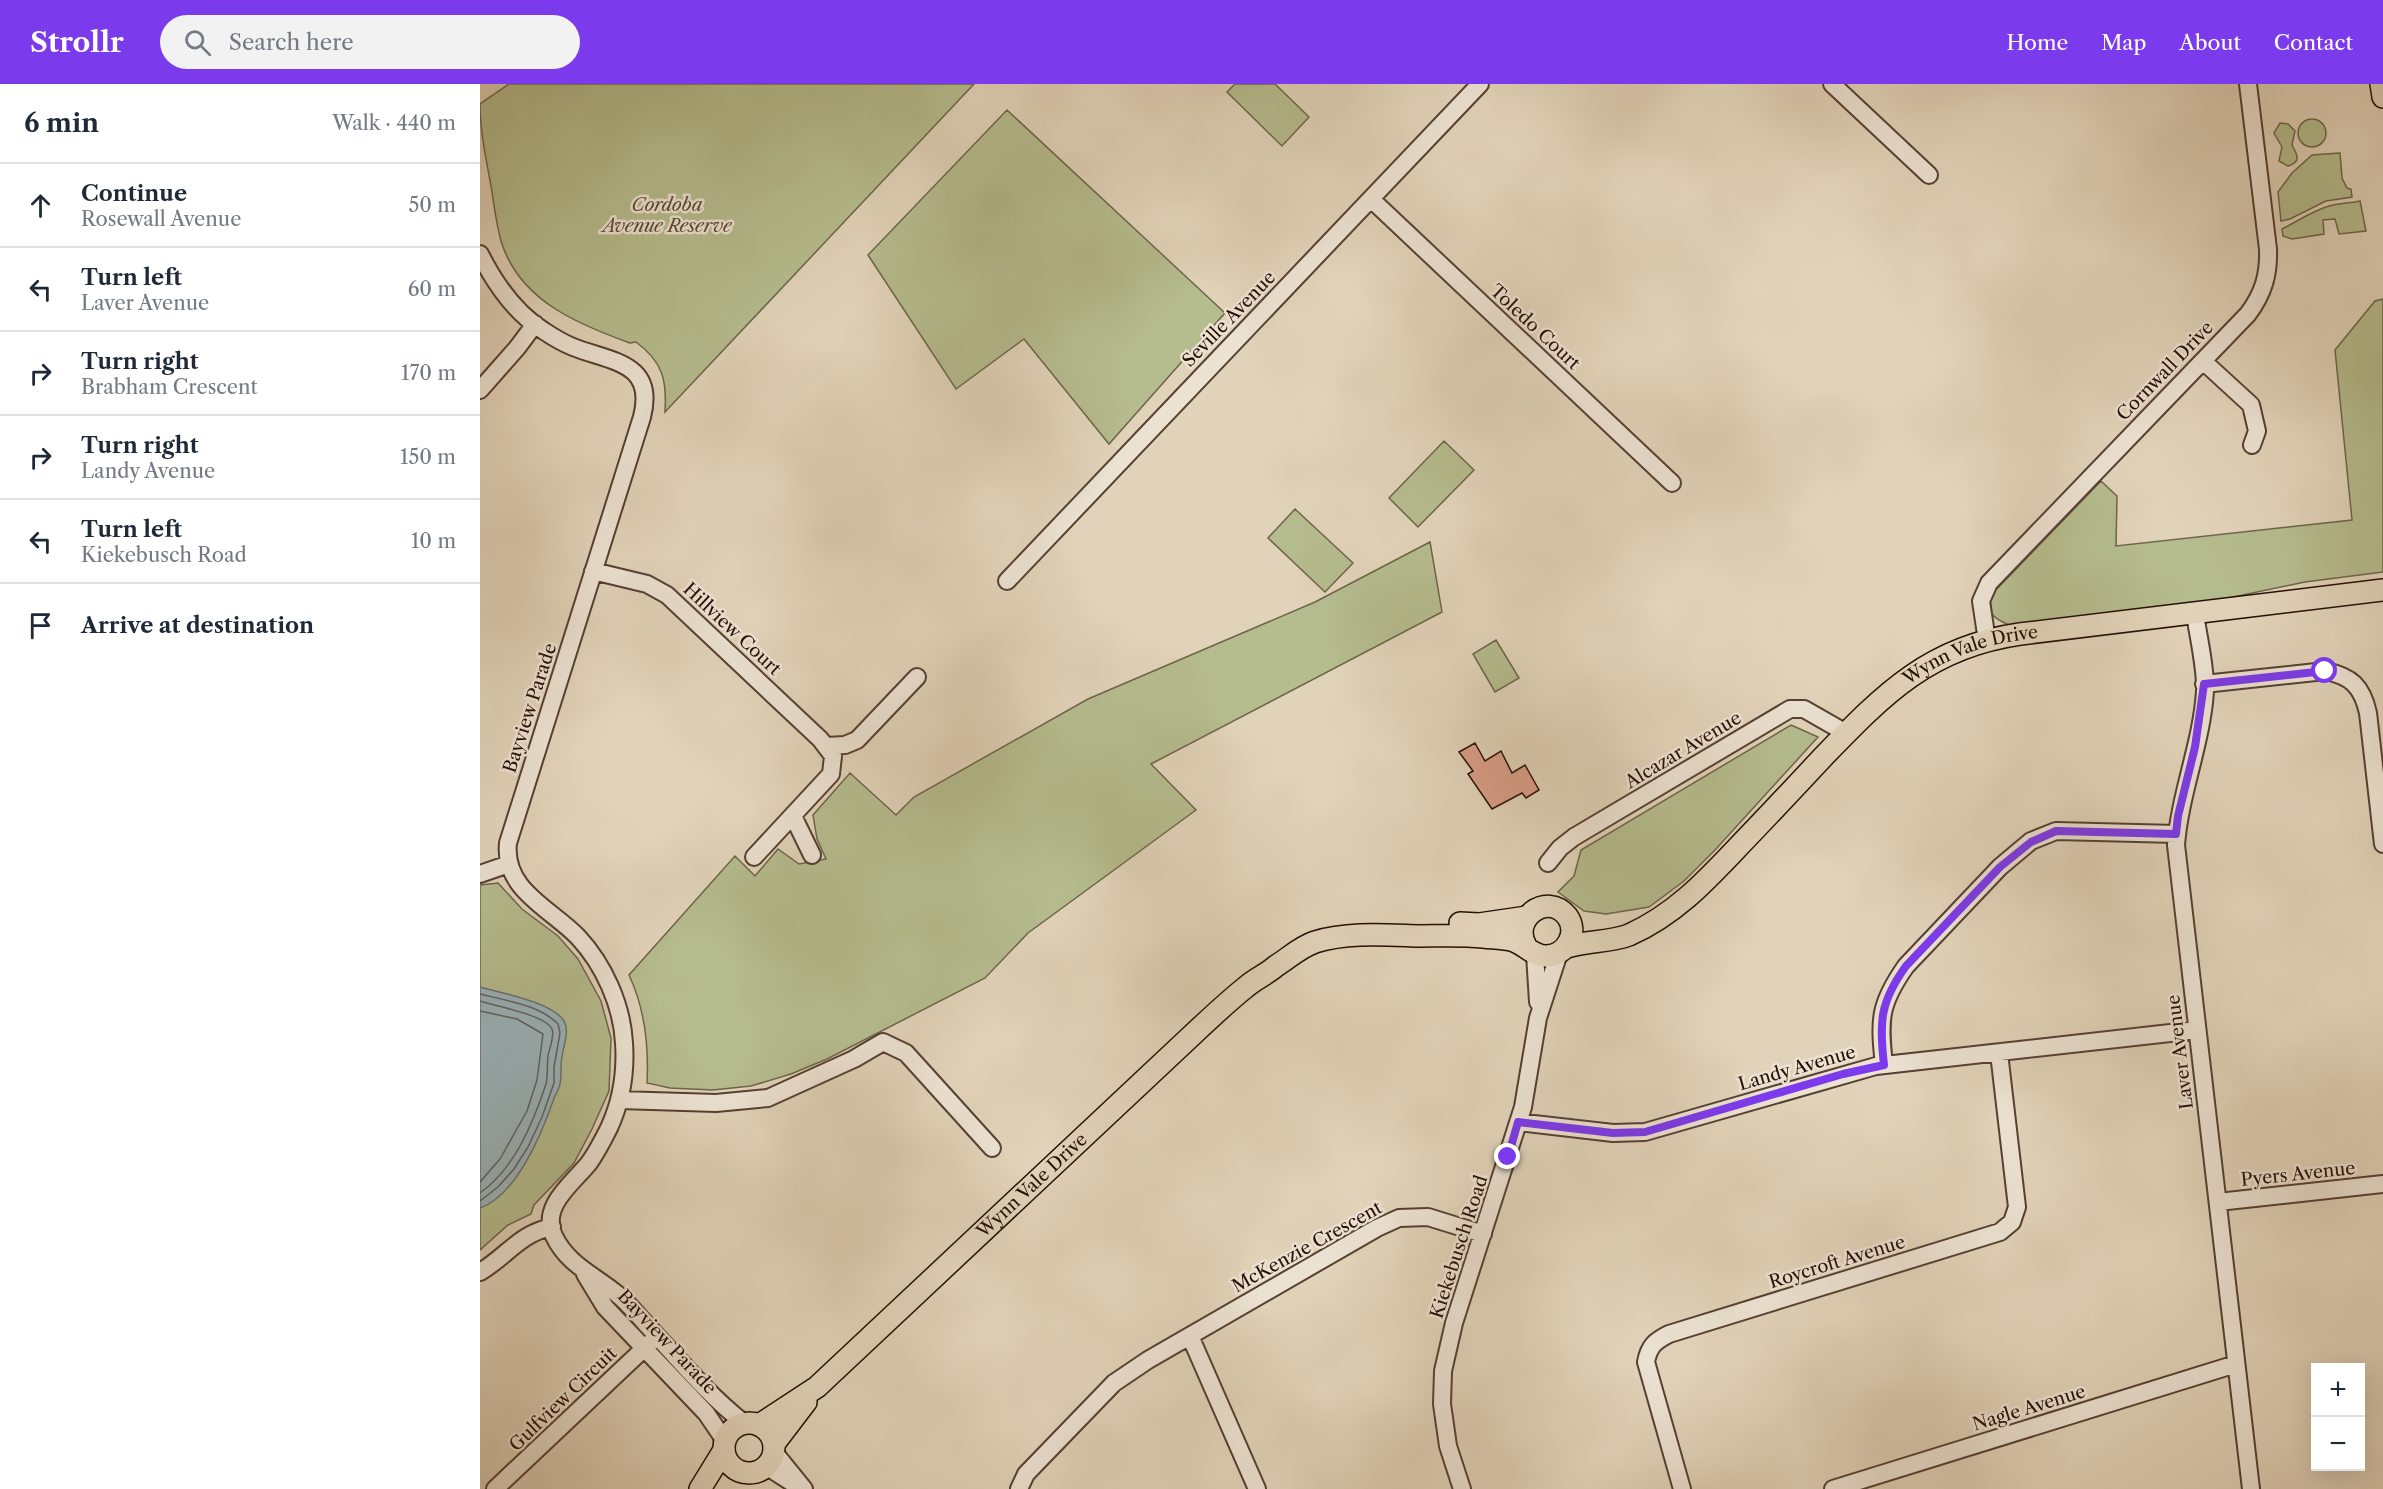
<!DOCTYPE html>
<meta charset="utf-8">
<style>
:root{--surface:#fff;--page:#f2f2f3;--text:#1f2937;--muted:#747a83;--line:#e0e1e3;--accent:#7c3aed}
body{margin:0;font-family:"Libre Caslon Text",serif;background:var(--page);color:var(--text)}
.controls{position:absolute;right:18px;bottom:18px;display:grid;overflow:hidden;border-radius:0px;box-shadow:0 6px 24px #0002}
.controls button{width:54px;height:54px;display:grid;place-items:center;padding:0;border:0;border-bottom:2px solid var(--line);background:var(--surface);color:var(--text);font:30px sans-serif}
.stop{position:absolute;width:18px;height:18px;margin:-14px;border:4px solid #7c3aed;border-radius:50%;background:#fff}
.stop.end{background:#7c3aed;border-color:#fff;box-shadow:0 2px 6px #0008}
.list{margin:0;padding:0;list-style:none}
h2{display:flex;justify-content:space-between;align-items:center;height:78px;margin:0;padding:0 24px;font-size:26px}
h2 small{font-size:20px;font-weight:400;color:var(--muted)}
.list li{display:grid;grid-template-columns:39px 1fr auto;gap:18px;align-items:center;box-sizing:border-box;height:84px;padding:0 24px;border-top:2px solid var(--line)}
.list b{display:block;font-size:22px;white-space:nowrap}
.list p{margin:0;font-size:20px;white-space:nowrap;color:var(--muted)}
.list em{font-size:20px;font-style:normal;color:var(--muted)}
.icon{flex:none;width:33px;height:33px;fill:none;stroke:currentColor;stroke-width:2;stroke-linecap:round;stroke-linejoin:round}
.map{position:relative;flex:none;width:1903px;height:1405px;overflow:hidden}
header{display:flex;align-items:center;gap:36px;box-sizing:border-box;height:84px;padding:0 30px;background:var(--accent);color:#fff}
header strong{font-size:28px}
nav{display:flex;gap:33px;margin-inline-start:auto;font-size:21px}
.search{width:420px;height:54px;background:var(--page);display:flex;align-items:center;gap:15px;box-sizing:border-box;padding:0 21px;border-radius:33px;color:var(--muted);font-size:22px}
main{display:flex}
aside{flex:1;background:var(--surface)}
.map>svg:first-child{display:block}
.green{fill:#b5bc8e;stroke:#6e654a;stroke-width:1.5}
.water{fill:#9ab4bb;stroke:#6c7272;stroke-width:1.5}
.lines{fill:none;stroke-linecap:round;stroke-linejoin:round}
.shore{stroke:#606160;stroke-width:1.5}
.building{fill:#d99e89;stroke:#270e05;stroke-width:1.5}
.minor-casing{stroke:#563f32;stroke-width:20}
.major-casing{stroke:#270e05;stroke-width:24}
.minor{stroke:#ece2d2;stroke-width:16}
.major{stroke:#e1d3b9;stroke-width:21}
.route{stroke:#7c3aed;stroke-width:8}
.labels{text-anchor:middle;stroke-width:5;stroke-linejoin:round;paint-order:stroke}
.park-label{font-size:18px;font-style:italic;fill:#594b35;stroke:#ece2d2}
.street-label{font-size:18px;fill:#270e05;stroke:#ece2d2}
</style>
<header>
<strong>Strollr</strong>
<div class="search"><svg class="icon" aria-label="search" viewBox="0 0 24 24"><circle cx="10" cy="10" r="6"/><path d="M15 15l6 6"/></svg>Search here</div>
<nav><a>Home</a><a>Map</a><a>About</a><a>Contact</a></nav>
</header>
<main>
<aside>
<h2>6 min<small>Walk · 440 m</small></h2>
<ul class="list">
<li><svg class="icon" aria-label="ahead" viewBox="0 0 24 24"><path d="M12 20V5M6 11l6-6 6 6"/></svg><div><b>Continue</b><p>Rosewall Avenue</p></div><em>50 m</em></li>
<li><svg class="icon" aria-label="left" viewBox="0 0 24 24"><path d="M17 20v-9H6M10 6l-5 5 5 5"/></svg><div><b>Turn left</b><p>Laver Avenue</p></div><em>60 m</em></li>
<li><svg class="icon" aria-label="right" viewBox="0 0 24 24"><path d="M7 20v-9h11M14 6l5 5-5 5"/></svg><div><b>Turn right</b><p>Brabham Crescent</p></div><em>170 m</em></li>
<li><svg class="icon" aria-label="right" viewBox="0 0 24 24"><path d="M7 20v-9h11M14 6l5 5-5 5"/></svg><div><b>Turn right</b><p>Landy Avenue</p></div><em>150 m</em></li>
<li><svg class="icon" aria-label="left" viewBox="0 0 24 24"><path d="M17 20v-9H6M10 6l-5 5 5 5"/></svg><div><b>Turn left</b><p>Kiekebusch Road</p></div><em>10 m</em></li>
<li><svg class="icon" aria-label="arrive" viewBox="0 0 24 24"><path d="M6 21V4h12l-3 4 3 4H6"/></svg><div><b>Arrive at destination</b></div></li>
</ul>
</aside>
<div class="map">
<svg width="1903" height="1405" viewBox="0 0 1903 1405">
<rect width="100%" height="100%" fill="#e1d3b9"/>
<filter id="stains"><feTurbulence type="fractalNoise" baseFrequency=".00333" numOctaves="4"/><feColorMatrix values="0 0 0 0 .2 0 0 0 0 .09 0 0 0 0 .02 0 0 0 .5 -.17"/></filter>
<radialGradient id="worn" r=".72"><stop offset=".6" stop-color="#630" stop-opacity="0"/><stop offset="1" stop-color="#630" stop-opacity=".3"/></radialGradient>
<!-- green -->
<path class="green" d="M29,0H494L185,328C187,296 183,278 156,258L150,259C97,240 39,216 21,157C16,139 14,120 11,102C6,74 0,48 0,20Z
M755,0H795L829,33L802,62L747,8Z
M527,26L745,229L629,360L544,255L476,305L388,171Z
M1818 49a14 14 0 1 1 28 0a14 14 0 1 1-28 0Z
M1800,39L1808,40L1815,47L1812,61C1817,70 1822,78 1808,82L1799,77L1802,63L1794,49Z
M1860,69L1862,94L1867,104L1871,105L1872,113L1846,117L1810,135L1801,137L1798,108L1812,89L1832,71Z
M1880,117L1886,147L1859,150L1855,135L1843,136L1844,150L1812,155L1803,152L1802,145C1818,137 1832,127 1849,122C1862,118 1868,120 1880,117Z
M1903,215V488L1825,498L1739,516L1529,541C1511,533 1509,531 1511,511L1621,397L1637,412L1636,462L1872,436L1855,266L1895,217Z
M964,357L994,386L938,443L909,414Z
M815,425L873,479L845,508L788,454Z
M950,458L962,528L671,680L716,726L548,849L505,894L347,975L311,990L271,1002L233,1006L190,1004L167,999C169,961 165,925 149,891L255,772L275,792L298,765L319,780L346,775L337,755L333,731L370,689L416,731L434,713L608,615L835,518Z
M1016,556L1039,594L1015,608L993,570Z
M1311,641L1338,653L1235,766L1204,797L1169,823L1126,830L1104,827L1078,808L1094,792L1101,766Z
M18,799L42,825L78,852L98,875L121,917L131,954L129,1007L112,1045L94,1079L54,1121L51,1130L28,1141L0,1166V801Z"/>
<!-- water -->
<path class="water" d="M0,903C21,909 72,918 84,937C90,947 83,962 82,973C80,982 82,991 80,1000C79,1006 75,1011 73,1017C62,1049 36,1112 0,1124Z"/>
<g class="lines">
<!-- shore -->
<path class="shore" d="M0,910C26,917 58,920 78,940L80,949L74,983V999L62,1033L48,1063L34,1085L18,1103L0,1117
M0,917C14,922 66,931 72,945C75,952 69,965 68,972C67,981 68,992 66,1000C53,1039 35,1084 0,1109
M0,927L37,935L63,950L57,996L47,1027L20,1075L0,1098"/>
</g>
<!-- building -->
<path class="building" d="M995,659L1005,677L1021,667L1032,689L1045,681L1059,706L1046,714L1042,709L1012,725L988,690L993,687L979,668Z"/>
<g class="lines">
<defs>
<path id="minor" d="M1352,0L1449,91
M891,115L1192,399
M0,170C15,200 35,229 64,247C73,253 83,259 93,263C131,278 176,278 162,333L28,759C23,806 70,824 98,853C124,881 142,921 144,959C146,988 141,1018 129,1044C123,1056 117,1068 109,1079C93,1099 60,1122 74,1152C87,1180 114,1191 137,1210C147,1218 156,1229 165,1239C197,1273 227,1310 264,1339
M1723,277L1771,321L1777,347L1772,361
M0,306L37,264L55,240
M113,487L167,500L187,511L340,655L353,672L351,690L274,773
M527,497L1000,0
M1715,529C1718,553 1726,583 1725,607C1722,658 1700,709 1696,761L1771,1405
M1507,557L1501,517L1509,499L1768,230C1783,210 1789,191 1788,165L1768,0
M1724,600L1845,587C1871,592 1882,602 1888,629L1903,760
M346,662L365,661L377,656L437,593
M313,732L332,771
M1068,779L1080,764L1094,753L1310,625H1324L1366,649
M0,790L29,780
M1055,870L1058,918
M1404,981C1399,936 1399,920 1426,882L1520,783L1551,757L1576,747L1697,750
M139,1016L236,1019L288,1014L374,975L403,958L426,969L512,1064
M1038,1038L1133,1049L1165,1048L1396,982L1717,946
M1738,1118L1903,1100
M0,1188C26,1173 40,1149 72,1143
M105,1190L125,1223L226,1329L245,1357
M710,1252L777,1405
M294,1368L324,1405
M286,1382L314,1400
M15,1405L172,1257
M539,1405L546,1390L634,1299L668,1276L897,1144L919,1134L948,1133L1003,1150
M982,1405L968,1362L962,1320L963,1287L974,1239L1043,1023L1058,934L1079,869
M1202,1405L1166,1278C1169,1262 1175,1257 1189,1250L1520,1148L1532,1138L1537,1123L1519,969
M1353,1405L1756,1280"/>
<g id="major">
<path d="M1901,0L1903,13"/>
<path d="M980,839L999,840L1047,833"/>
<path id="s1" d="M1087,863C1106,857 1132,858 1149,851C1194,831 1225,798 1258,763C1287,733 1315,703 1343,673C1404,610 1449,563 1540,550L1903,506"/>
<circle cx="269" cy="1364" r="25"/>
<path id="s2" d="M279,1341L337,1303L708,955C727,937 746,919 766,903C775,895 787,890 796,882C809,874 820,863 835,858C868,848 905,851 939,852C961,852 982,851 1003,853C1012,854 1022,854 1031,856C1044,859 1053,873 1067,872C1087,871 1099,848 1087,832C1067,807 1030,835 1046,862"/>
<path d="M294,1360L326,1318"/>
<path d="M220,1405L244,1366"/>
</g>
</defs>
<!-- minor casing -->
<use href="#minor" class="minor-casing"/>
<!-- major casing -->
<use href="#major" class="major-casing"/>
<!-- minor -->
<use href="#minor" class="minor"/>
<!-- major -->
<use href="#major" class="major"/>
</g>
<g class="lines">
<!-- route -->
<path class="route" d="M1028,1073L1038,1038L1133,1049L1165,1048L1363,990L1404,981C1399,938 1400,918 1426,882L1520,783L1551,758L1576,747L1696,750L1698,732L1715,663L1724,600L1845,587"/>
</g>
<g class="labels">
<!-- park labels -->
<g class="park-label">
<text x="187" y="127">Cordoba<tspan x="187" dy="21">Avenue Reserve</tspan></text>
</g>
<!-- street labels -->
<g class="street-label">
<text transform="translate(749 235) rotate(-46)" y="6">Seville Avenue</text>
<text transform="translate(1055 243) rotate(43)" y="6">Toledo Court</text>
<text transform="translate(1685 287) rotate(-46)" y="6">Cornwall Drive</text>
<text transform="translate(252 545) rotate(43)" y="6">Hillview Court</text>
<text dy="6" stroke="none"><textPath href="#s1" startOffset="512">Wynn Vale Drive</textPath></text>
<text transform="translate(50 624) rotate(-72)" y="6">Bayview Parade</text>
<text transform="translate(1203 666) rotate(-31)" y="6">Alcazar Avenue</text>
<text transform="translate(1700 968) rotate(-97)" y="6">Laver Avenue</text>
<text transform="translate(1317 984) rotate(-16)" y="6">Landy Avenue</text>
<text transform="translate(1818 1090) rotate(-6)" y="6">Pyers Avenue</text>
<text dy="6" stroke="none"><textPath href="#s2" startOffset="364">Wynn Vale Drive</textPath></text>
<text transform="translate(827 1163) rotate(-29)" y="6">McKenzie Crescent</text>
<text transform="translate(979 1163) rotate(-72)" y="6">Kiekebusch Road</text>
<text transform="translate(1357 1178) rotate(-17)" y="6">Roycroft Avenue</text>
<text transform="translate(187 1258) rotate(47)" y="6">Bayview Parade</text>
<text transform="translate(83 1315) rotate(-44)" y="6">Gulfview Circuit</text>
<text transform="translate(1549 1324) rotate(-17)" y="6">Nagle Avenue</text>
</g>
</g>
<rect width="100%" height="100%" filter="url(#stains)"/>
<rect width="100%" height="100%" fill="url(#worn)"/>
</svg>
<div class="controls">
<button>+</button>
<button>−</button>
</div>
<div class="stop" style="left:1845px;top:587px"></div>
<div class="stop end" style="left:1028px;top:1073px"></div>
</div>
</main>
